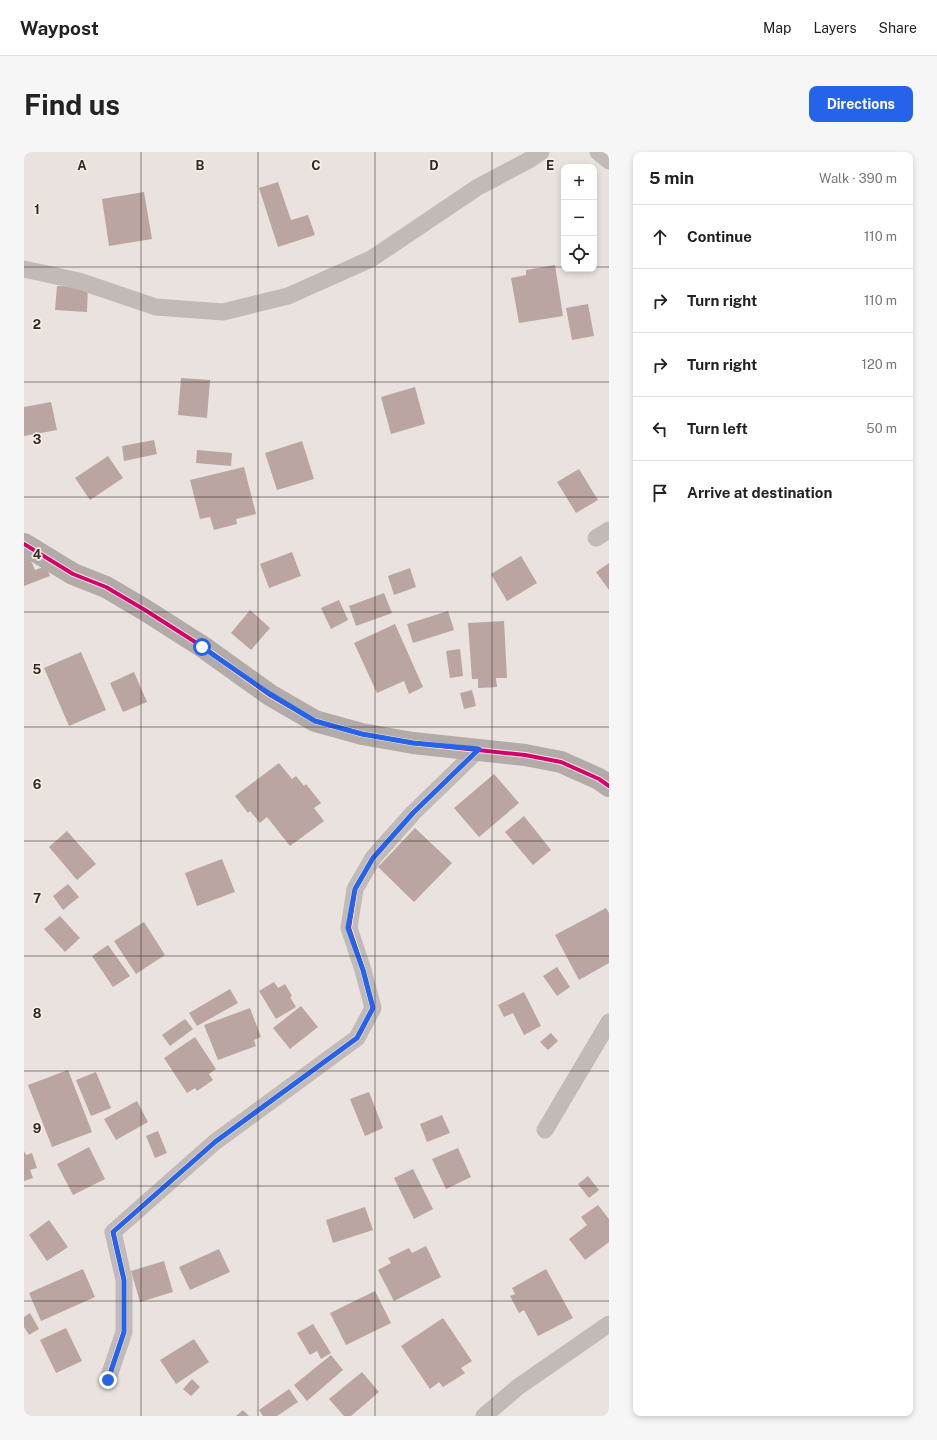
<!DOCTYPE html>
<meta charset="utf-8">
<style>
:root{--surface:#fff;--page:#f6f6f6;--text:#222;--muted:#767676;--line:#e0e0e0;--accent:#2563eb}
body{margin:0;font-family:"Public Sans",sans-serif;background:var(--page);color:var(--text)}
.controls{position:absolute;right:12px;top:12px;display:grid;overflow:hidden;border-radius:8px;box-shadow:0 2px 6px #0003}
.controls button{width:36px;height:36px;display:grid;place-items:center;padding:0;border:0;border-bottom:1px solid var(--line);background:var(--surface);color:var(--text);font:20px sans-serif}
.stop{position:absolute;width:12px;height:12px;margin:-9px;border:3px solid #2563eb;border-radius:50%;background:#fff}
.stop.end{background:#2563eb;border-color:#fff;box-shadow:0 1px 4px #0008}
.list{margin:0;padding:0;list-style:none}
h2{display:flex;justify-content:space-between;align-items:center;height:52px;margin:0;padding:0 16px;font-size:17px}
h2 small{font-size:13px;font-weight:400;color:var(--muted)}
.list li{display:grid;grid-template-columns:26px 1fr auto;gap:12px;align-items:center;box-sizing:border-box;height:64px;padding:0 16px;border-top:1px solid var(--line)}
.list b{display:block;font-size:15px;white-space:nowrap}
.list em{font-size:13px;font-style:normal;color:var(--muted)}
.icon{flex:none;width:22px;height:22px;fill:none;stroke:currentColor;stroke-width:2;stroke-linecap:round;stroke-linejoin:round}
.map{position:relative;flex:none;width:585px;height:1264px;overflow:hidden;border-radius:8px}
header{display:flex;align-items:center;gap:24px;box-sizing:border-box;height:56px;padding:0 20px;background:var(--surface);border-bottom:1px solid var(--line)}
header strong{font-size:19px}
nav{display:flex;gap:22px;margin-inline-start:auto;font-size:14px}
.intro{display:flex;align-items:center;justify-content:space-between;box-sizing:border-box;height:96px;padding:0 24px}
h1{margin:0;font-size:28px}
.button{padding:10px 18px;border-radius:8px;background:var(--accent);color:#fff;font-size:14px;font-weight:700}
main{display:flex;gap:24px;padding:0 24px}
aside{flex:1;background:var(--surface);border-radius:8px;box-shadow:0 2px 6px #0003}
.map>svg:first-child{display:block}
.building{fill:#bba5a1}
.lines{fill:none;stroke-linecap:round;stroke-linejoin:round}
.street{stroke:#c1bab7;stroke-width:17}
.secondary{stroke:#b2aba8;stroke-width:22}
.cycleway-casing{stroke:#f6ece4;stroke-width:6}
.cycleway{stroke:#d6006c;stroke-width:4}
.route{stroke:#2563eb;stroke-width:5}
.grid{fill:none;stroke:#322826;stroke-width:1;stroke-opacity:0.55}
.grid-label{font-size:13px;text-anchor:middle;font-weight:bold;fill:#322826;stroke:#f6ece4;stroke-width:3.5;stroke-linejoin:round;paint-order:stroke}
</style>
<header>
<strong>Waypost</strong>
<nav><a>Map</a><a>Layers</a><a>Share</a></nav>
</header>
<div class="intro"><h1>Find us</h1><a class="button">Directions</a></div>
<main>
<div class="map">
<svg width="585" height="1264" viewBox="0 0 585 1264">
<rect width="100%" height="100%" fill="#e9e2de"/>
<!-- building -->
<path class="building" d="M254,30L267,68L284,63L291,83L254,95L235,36Z
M120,40L128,87L85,94L78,47Z
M531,113L539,164L495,171L487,126L502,123V118Z
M33,134L64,135L63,160L31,158Z
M564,152L570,184L548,188L542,156Z
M157,226L186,228L183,266L154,263Z
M391,235L401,272L367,282L357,245Z
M27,250L33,278L0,284V255Z
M130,288L133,302L100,309L98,294Z
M278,289L290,327L253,338L241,301Z
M173,298L208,301L207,314L172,311Z
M84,304L99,326L66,348L51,326Z
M220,315L232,362L212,367L213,372L190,378L186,365L176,367L166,328Z
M555,317L574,348L552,361L533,330Z
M2,398L11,418L22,414L26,424L0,434V399Z
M268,400L277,424L245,436L236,412Z
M497,404L513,431L483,449L467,422Z
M585,411V438L572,420Z
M386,416L392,435L370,443L364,424Z
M360,441L368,461L332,474L325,454Z
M315,448L324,468L307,477L297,456Z
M226,458L246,476L227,498L207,481Z
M424,459L430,478L389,491L383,472Z
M480,469L483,526H472L473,535L454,536V527H448L444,471Z
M371,472L399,535L385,542L380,529L353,541L330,491Z
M436,497L439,524L426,526L422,499Z
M57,500L82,558L45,574L20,516Z
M110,520L123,550L99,560L86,531Z
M448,538L452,554L440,557L436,541Z
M255,611L268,627L272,624L280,634L282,632L297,651L290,656L300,669L266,694L243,665L236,671L226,659L224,661L211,644Z
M470,622L495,651L455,685L430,656Z
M500,664L527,698L509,713L481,680Z
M391,676L428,711L390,750L354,715Z
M43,679L72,712L53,728L25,695Z
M198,707L211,740L173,754L161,721Z
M44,732L55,745L39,758L29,744Z
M582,756L585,761V811L555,828L531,783Z
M36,764L56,786L41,800L20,777Z
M120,770L141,803L112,822L90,789Z
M84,793L106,824L89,835L68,804Z
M533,815L546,835L533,844L519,824Z
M250,830L254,836L261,832L268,844L266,845L272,855L252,867L235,839Z
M206,837L214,851L173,874L165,861Z
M500,840L517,874L500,883L489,861L480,865L474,853Z
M277,854L294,875L266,897L249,876Z
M226,856L237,885L230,888L232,894L194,908L180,873Z
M161,867L169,877L146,894L138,883Z
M527,881L534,889L524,898L516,890Z
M171,885L192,917L185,922L189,928L173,939L171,936L163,941L140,906Z
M44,918L68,980L28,995L4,933Z
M72,920L87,956L67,964L52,928Z
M345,940L359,976L341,984L326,947Z
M113,949L124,970L92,988L80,967Z
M418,963L426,981L403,990L396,972Z
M134,979L143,1001L131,1006L122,984Z
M65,995L81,1027L49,1043L33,1012Z
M434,996L447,1025L422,1037L408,1007Z
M0,999L2,1003L8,1001L13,1016L6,1018L9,1026L0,1029Z
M389,1017L409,1057L390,1067L370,1026Z
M564,1024L575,1038L565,1046L554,1032Z
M574,1053L585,1067V1090L561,1108L545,1087L563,1073L557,1065Z
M341,1055L349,1078L309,1091L302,1068Z
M25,1068L44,1095L23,1109L5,1083Z
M402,1094L417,1125L370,1149L354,1118L367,1111L364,1106L385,1096L388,1101Z
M195,1097L206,1120L166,1138L155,1115Z
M140,1109L149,1140L116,1150L107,1119Z
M59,1117L71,1145L17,1169L5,1141Z
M522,1117L549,1166L514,1184L500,1158L495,1161L486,1144L491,1142L488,1136Z
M351,1139L367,1171L322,1193L306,1161Z
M6,1161L15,1177L5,1183L0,1175V1165Z
M419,1166L448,1209L437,1216L441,1221L419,1235L415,1230L406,1237L377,1194Z
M289,1172L307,1201L297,1207L293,1199L286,1203L273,1181Z
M42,1176L58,1209L32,1221L16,1188Z
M170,1187L185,1210L152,1232L136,1208Z
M307,1203L319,1218L283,1249L270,1233Z
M338,1220L355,1240L327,1264H320L305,1247Z
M168,1227L176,1235L167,1244L159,1237Z
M265,1237L274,1250L253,1264H239L235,1258Z
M219,1258L225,1264H212Z"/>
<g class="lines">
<!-- street -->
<path class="street" d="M574,0L585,9
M0,117L55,129L132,155L199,160L264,144L347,107L454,35L505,8L517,0
M572,386L585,378
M521,978L585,870
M84,1227L100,1180V1128L89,1080L191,990L333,886L349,856L339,818L325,776L331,737L349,706L389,661L455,597
M460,1264L494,1235L585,1172"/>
<!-- secondary -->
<path class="secondary" d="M0,392L49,422L82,435L121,458L179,495L246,543L291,569L338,582L389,591L501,603L537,610L575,627L585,634"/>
<defs>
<path id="cycleway" d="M0,392L49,422L82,435L121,458L179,495L246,543L291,569L338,582L389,591L501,603L537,610L575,627L585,634
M84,1227L100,1180V1128L89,1080L191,990L333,886L349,856L339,818L325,776L331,737L349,706L389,661L455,597"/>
</defs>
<!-- cycleway casing -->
<use href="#cycleway" class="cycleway-casing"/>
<!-- cycleway -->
<use href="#cycleway" class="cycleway"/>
</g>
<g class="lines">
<!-- route -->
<path class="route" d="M84,1228L100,1180V1128L89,1080L191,990L333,886L349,856L339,818L324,776L331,737L349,706L389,661L455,597L389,591L338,582L291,569L246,542L178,495"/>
</g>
<!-- grid -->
<path class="grid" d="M117,0V1264M234,0V1264M351,0V1264M468,0V1264M0,115H540M570,115H585M0,230H585M0,345H585M0,460H585M0,575H585M0,689H585M0,804H585M0,919H585M0,1034H585M0,1149H585"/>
<g class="grid-label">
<text x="58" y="18">A</text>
<text x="176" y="18">B</text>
<text x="292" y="18">C</text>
<text x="410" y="18">D</text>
<text x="526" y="18">E</text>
<text x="13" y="62">1</text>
<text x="13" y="177">2</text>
<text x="13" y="292">3</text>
<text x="13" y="407">4</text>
<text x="13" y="522">5</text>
<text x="13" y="637">6</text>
<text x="13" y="751">7</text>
<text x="13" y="866">8</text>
<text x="13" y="981">9</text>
</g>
</svg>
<div class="controls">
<button>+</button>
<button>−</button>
<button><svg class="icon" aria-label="locate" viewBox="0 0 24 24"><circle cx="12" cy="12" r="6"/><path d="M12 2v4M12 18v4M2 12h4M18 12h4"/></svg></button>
</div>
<div class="stop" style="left:178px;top:495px"></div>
<div class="stop end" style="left:84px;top:1228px"></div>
</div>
<aside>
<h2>5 min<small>Walk · 390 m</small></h2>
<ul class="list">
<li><svg class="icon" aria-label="ahead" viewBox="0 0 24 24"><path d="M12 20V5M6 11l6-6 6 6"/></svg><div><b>Continue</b></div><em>110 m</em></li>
<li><svg class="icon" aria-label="right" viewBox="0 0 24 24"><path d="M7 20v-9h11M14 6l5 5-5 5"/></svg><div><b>Turn right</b></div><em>110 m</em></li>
<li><svg class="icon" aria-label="right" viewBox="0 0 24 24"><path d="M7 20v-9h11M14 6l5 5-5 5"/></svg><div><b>Turn right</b></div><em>120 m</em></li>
<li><svg class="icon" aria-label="left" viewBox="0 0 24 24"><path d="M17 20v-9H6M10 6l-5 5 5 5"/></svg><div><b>Turn left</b></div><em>50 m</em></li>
<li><svg class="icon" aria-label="arrive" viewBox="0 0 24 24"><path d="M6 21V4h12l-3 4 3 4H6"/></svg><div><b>Arrive at destination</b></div></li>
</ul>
</aside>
</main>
